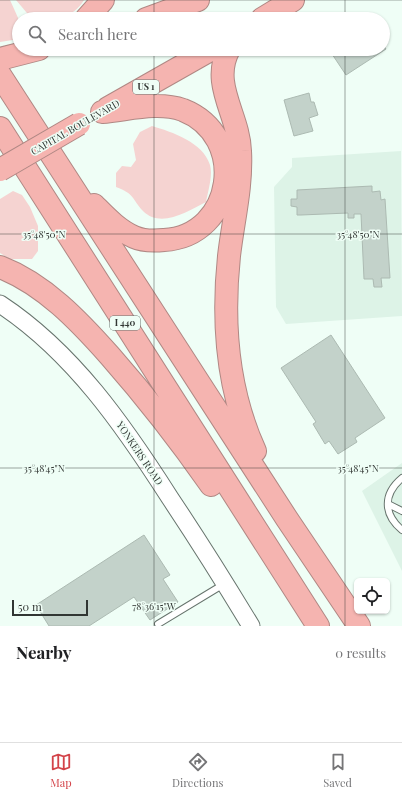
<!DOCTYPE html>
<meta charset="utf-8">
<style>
:root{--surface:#fff;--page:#f2f2f2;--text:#202124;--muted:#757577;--line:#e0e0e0;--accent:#d34349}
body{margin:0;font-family:"Playfair Display",serif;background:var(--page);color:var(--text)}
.controls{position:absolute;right:12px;bottom:12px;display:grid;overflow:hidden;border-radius:6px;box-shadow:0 1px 3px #0004}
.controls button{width:36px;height:36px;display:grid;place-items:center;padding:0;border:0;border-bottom:1px solid var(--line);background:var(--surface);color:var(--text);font:20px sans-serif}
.scale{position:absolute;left:12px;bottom:10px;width:76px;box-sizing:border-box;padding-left:4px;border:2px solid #313633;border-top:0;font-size:11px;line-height:14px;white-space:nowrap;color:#313633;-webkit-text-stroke:3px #effef6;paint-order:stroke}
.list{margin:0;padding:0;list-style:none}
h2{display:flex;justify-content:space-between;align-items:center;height:52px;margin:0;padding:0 16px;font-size:17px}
h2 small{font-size:13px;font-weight:400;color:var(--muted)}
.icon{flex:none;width:22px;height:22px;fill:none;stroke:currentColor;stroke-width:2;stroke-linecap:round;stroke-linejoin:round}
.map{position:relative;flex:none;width:402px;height:626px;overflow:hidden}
.search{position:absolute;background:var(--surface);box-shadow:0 1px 3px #0004;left:12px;right:12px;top:12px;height:44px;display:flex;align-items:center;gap:10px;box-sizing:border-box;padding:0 14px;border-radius:22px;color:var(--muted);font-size:15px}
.sheet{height:116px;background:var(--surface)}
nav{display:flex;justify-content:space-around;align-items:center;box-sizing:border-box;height:56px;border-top:1px solid var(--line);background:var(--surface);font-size:11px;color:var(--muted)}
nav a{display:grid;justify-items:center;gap:2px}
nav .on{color:var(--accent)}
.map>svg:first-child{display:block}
.built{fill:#ddf3e7}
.green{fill:#f5d3d1}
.building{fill:#c3d2ca;stroke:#acbab2}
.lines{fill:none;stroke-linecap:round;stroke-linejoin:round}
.lane-casing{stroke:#67746d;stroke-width:8}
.secondary-casing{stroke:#67746d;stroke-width:19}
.highway-casing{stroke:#b08884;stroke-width:24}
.lane{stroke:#fff;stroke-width:6}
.secondary{stroke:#fff;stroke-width:17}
.highway{stroke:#f5b4b0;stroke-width:22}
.highway-bridge-casing{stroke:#b08884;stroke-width:24;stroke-linecap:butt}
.highway-bridge{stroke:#f5b4b0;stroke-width:22}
.ticks{fill:none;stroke:#313633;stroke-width:1;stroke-opacity:0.45}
.labels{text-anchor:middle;stroke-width:3;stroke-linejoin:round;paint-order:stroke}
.shield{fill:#effef6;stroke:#6a726e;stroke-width:1}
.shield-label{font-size:9px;font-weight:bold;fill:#313633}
.street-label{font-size:10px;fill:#313633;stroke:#effef6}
.ticks-label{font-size:10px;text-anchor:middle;fill:#313633;stroke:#effef6;stroke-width:3;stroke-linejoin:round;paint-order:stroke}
</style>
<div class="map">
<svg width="402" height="626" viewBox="0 0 402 626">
<rect width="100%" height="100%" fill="#effef6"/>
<!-- built -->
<path class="built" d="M401,151L402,316L286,324L276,307L274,187L292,167V158Z
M402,463V571L362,491Z"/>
<!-- green -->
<path class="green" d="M0,0H10L19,20V39L0,42Z
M16,0H84C72,20 53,19 32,19Z
M152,126C172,132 203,142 210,165C213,175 208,191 206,202C188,211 161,229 143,211C131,198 135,194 116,187V173L122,166L131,167L136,160L133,144L140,132Z
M13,191L22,195L30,207L38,226V251L32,259H10L0,253V199Z"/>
<!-- building -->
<path class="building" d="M383,45L386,49L346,75L330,51L334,49H383Z
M309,93L311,102H314L318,115L309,118L313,131L294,136L284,100Z
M372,186V192L380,191L381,200L385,199L390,278H381L382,287H374L373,279H364L361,214H354V218H348V213L301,215H297V207L291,206V199H297V190Z
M331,335L385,418L355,438L357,442L338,454L329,441L325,444L313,424L316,422L281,368Z
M144,535L170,575L163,579L178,602L150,620L134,597L89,626H49L36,605Z"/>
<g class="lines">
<defs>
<path id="lane" d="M402,478C383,494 383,514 402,530
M388,504L402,511
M158,624L224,584"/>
<path id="secondary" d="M0,304C73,352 124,426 170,498C198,540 225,583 251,626"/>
<path id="highway" d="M86,19L103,0
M146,19L198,0
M262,19L293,0
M229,49C210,84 239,115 240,151C242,187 233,221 229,256C222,323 227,390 255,451
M0,59L39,49
M0,75L287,519L359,626
M108,108L212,49
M0,128L318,626
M94,205C106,217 118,230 134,237C143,241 154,241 164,240C235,236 249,136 183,110C157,101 128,110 102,112
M0,267C44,284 79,321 110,356C146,397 179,439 211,485"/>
</defs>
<!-- lane casing -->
<use href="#lane" class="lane-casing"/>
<!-- secondary casing -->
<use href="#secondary" class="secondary-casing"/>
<!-- highway casing -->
<use href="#highway" class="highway-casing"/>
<!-- lane -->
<use href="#lane" class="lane"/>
<!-- secondary -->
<use href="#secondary" class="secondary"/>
<!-- highway -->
<use href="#highway" class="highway"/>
<defs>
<path id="highway-bridge" d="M0,170L79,124"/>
</defs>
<!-- highway-bridge casing -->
<use href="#highway-bridge" class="highway-bridge-casing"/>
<!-- highway-bridge -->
<use href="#highway-bridge" class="highway-bridge"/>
</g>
<!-- ticks -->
<path class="ticks" d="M0,0H402M154,0V19M345,0V19M154,49V626M345,49V626M0,234H402M0,468H402"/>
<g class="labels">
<!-- shield labels -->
<g class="shield">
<rect x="133" y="80" width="26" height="14" rx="3"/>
<rect x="110" y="316" width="30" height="14" rx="3"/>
</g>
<g class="shield-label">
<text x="146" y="90">US 1</text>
<text x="125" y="326">I 440</text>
</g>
<!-- street labels -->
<g class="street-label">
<text transform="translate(75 127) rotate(-30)" y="4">CAPITAL BOULEVARD</text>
<text transform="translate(140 453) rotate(56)" y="4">YONKERS ROAD</text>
</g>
</g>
<g class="ticks-label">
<text x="44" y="238">35°48'50"N</text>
<text x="358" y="238">35°48'50"N</text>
<text x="44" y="472">35°48'45"N</text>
<text x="358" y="472">35°48'45"N</text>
<text x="154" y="610">78°36'15"W</text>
</g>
</svg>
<div class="controls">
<button><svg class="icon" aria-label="locate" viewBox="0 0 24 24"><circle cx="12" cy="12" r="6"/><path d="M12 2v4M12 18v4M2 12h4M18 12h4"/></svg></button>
</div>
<div class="scale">50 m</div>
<div class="search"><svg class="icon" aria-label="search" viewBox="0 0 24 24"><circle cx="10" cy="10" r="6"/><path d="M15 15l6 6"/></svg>Search here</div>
</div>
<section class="sheet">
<h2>Nearby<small>0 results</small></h2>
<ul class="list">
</ul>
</section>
<nav>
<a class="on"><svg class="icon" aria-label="map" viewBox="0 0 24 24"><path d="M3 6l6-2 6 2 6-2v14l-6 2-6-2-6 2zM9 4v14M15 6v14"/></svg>Map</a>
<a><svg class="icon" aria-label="directions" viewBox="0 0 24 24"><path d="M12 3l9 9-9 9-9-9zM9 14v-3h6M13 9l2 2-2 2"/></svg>Directions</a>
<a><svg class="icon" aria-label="saved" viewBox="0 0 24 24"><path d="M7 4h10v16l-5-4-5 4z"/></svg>Saved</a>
</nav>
